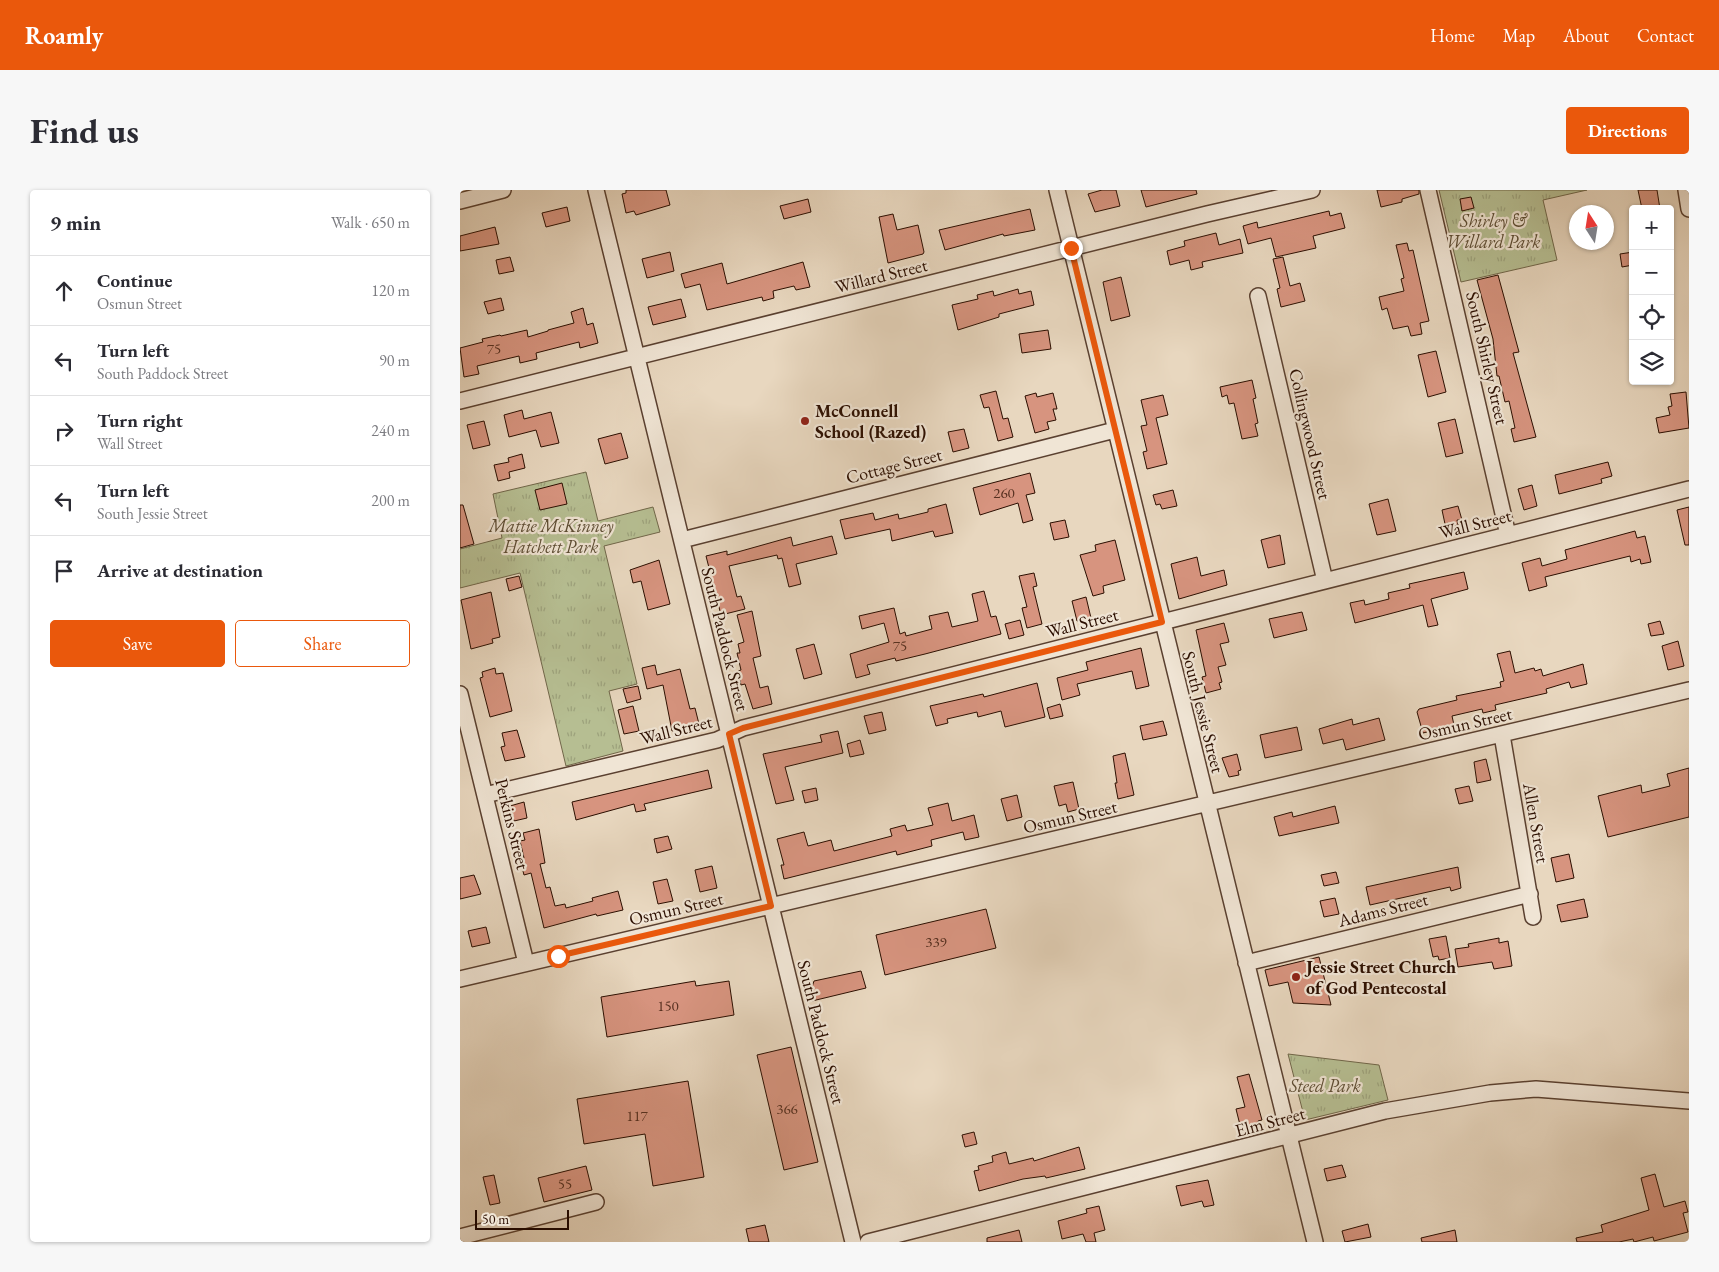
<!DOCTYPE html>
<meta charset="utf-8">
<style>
:root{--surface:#fff;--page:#f7f7f7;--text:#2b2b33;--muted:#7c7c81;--line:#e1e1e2;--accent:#ea580c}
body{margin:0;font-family:"EB Garamond",serif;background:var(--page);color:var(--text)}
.controls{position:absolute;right:15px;top:15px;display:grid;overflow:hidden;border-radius:5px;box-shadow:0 1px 4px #0004}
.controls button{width:45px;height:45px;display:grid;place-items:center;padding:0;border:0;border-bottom:1px solid var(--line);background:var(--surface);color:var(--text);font:25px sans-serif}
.compass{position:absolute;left:1109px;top:15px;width:45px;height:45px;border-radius:50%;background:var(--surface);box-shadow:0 1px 4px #0004;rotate:348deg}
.scale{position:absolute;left:15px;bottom:12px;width:94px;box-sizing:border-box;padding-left:5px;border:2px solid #2b0e00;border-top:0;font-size:14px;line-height:18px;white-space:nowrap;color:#2b0e00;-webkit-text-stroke:4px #f0e5d5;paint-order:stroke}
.stop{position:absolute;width:15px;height:15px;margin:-11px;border:4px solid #ea580c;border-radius:50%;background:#fff}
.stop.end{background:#ea580c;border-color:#fff;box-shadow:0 1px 5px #0008}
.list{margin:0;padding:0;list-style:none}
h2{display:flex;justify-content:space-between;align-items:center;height:65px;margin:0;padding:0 20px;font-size:21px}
h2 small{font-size:16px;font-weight:400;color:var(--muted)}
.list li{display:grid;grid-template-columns:32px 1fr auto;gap:15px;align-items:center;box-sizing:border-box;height:70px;padding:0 20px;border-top:1px solid var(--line)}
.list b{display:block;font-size:19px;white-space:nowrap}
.list p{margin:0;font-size:16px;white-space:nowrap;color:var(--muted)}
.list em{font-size:16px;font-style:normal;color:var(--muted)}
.actions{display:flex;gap:10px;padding:15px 20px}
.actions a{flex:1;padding:11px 0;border:1px solid var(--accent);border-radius:5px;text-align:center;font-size:18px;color:var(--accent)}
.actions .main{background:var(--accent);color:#fff}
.icon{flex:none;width:28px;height:28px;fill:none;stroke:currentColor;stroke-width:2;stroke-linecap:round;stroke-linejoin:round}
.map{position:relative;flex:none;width:1229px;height:1052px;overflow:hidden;border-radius:5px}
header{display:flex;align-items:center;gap:30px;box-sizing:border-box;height:70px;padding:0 25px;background:var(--accent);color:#fff}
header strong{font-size:24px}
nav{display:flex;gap:28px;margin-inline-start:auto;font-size:18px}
.intro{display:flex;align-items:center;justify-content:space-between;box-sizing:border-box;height:120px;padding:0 30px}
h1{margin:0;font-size:35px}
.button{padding:12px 22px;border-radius:5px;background:var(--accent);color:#fff;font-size:18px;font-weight:700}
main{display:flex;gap:30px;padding:0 30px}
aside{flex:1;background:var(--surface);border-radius:5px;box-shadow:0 1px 4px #0004}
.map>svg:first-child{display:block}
.park{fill:url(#park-tufts);stroke:#706649}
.building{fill:#d7947f;stroke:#2b0e00}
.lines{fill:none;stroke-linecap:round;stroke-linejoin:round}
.street-casing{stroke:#5a4030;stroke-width:18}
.street{stroke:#f0e5d5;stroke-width:15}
.route{stroke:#ea580c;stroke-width:6}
.poi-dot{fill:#8f2418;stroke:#f0e5d5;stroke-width:2}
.labels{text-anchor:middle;stroke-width:4.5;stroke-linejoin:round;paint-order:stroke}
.number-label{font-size:15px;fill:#563020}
.park-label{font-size:18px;font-style:italic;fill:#5c4c33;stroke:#f0e5d5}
.street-label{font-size:18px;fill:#2b0e00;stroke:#f0e5d5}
.poi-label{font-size:18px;font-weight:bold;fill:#2b0e00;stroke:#f0e5d5;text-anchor:start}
</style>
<header>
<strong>Roamly</strong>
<nav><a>Home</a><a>Map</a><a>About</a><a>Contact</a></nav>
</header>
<div class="intro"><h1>Find us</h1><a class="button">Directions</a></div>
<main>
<aside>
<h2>9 min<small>Walk · 650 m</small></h2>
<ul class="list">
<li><svg class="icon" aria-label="ahead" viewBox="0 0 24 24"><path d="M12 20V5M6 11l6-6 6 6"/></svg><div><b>Continue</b><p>Osmun Street</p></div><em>120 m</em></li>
<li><svg class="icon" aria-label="left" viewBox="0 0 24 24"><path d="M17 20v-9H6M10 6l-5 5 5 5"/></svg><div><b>Turn left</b><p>South Paddock Street</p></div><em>90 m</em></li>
<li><svg class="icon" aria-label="right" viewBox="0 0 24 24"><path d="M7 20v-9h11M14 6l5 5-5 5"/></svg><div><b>Turn right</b><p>Wall Street</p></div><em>240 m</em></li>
<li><svg class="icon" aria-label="left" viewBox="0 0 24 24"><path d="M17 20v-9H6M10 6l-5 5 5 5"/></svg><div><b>Turn left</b><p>South Jessie Street</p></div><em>200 m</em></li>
<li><svg class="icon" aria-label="arrive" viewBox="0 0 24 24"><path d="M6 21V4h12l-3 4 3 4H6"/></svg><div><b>Arrive at destination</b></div></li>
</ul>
<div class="actions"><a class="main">Save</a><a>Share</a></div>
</aside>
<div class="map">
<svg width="1229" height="1052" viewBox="0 0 1229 1052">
<defs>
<pattern id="park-tufts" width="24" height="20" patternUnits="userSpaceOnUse" patternTransform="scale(1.25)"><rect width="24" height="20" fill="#b6be92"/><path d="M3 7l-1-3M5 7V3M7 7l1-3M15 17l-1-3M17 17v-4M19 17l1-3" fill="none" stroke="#9da27c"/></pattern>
</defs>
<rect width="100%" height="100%" fill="#e8d7bf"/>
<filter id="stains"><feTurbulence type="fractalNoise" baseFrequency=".004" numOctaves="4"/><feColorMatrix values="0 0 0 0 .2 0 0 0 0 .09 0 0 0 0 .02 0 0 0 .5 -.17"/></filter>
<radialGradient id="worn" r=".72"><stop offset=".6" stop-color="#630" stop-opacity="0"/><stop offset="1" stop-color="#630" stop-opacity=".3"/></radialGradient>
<!-- park -->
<path class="park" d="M979,0H1127L1083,10L1097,70L1001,92Z
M126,282L138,331L193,317L200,342L144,356L177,494L149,501L163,561L106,576L60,383L0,398V359L42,348L33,304Z
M828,864L919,875L928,910L845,930Z"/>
<!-- building -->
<path class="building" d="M166,0H206L210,15L176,25L174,21L166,23L162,4L166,3Z
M642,0H656L660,16L635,22L628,4Z
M681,0H736L737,4L686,17Z
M917,0H959V4L942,9V12L921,17Z
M1178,0H1197L1200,19H1182Z
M1011,7L1014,18L1002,21L1000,9Z
M348,9L351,22L324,29L320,16Z
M107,17L110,31L86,37L82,23Z
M570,19L575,40L544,46L543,44L485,60L479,40Z
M869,21L870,26L881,23L885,38L853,46L856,58L816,67L811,48L788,54L783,36L797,32L798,38Z
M433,24L437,40L458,35L464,62L463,64L428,73L419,27Z
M35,37L39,54L0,61V46Z
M756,43L759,55L780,49L783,63L742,72L743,77L731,80L729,70L710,75L707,61L725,56L724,51Z
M947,53L949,61L953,60L969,131L960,133L962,144L951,146L948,136L933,139L927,118L922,120L919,107L944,101L941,89L944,88L936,55Z
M210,62L214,81L187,88L182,69Z
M1173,62V75L1162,77L1160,64Z
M50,67L54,81L39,84L36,70Z
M823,67L830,96L840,93L845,111L821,117L817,99L820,98L813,69Z
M343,72L350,97L336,100L334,96L313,101L314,108L303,111L302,107L247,120L240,94L225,98L221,84L262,73L267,94Z
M1038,85L1059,162L1053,163L1076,247L1054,252L1051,239L1055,238L1049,211L1045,212L1039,186H1037L1033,149L1017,90Z
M661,87L670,126L651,131L643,92Z
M558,99L559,104L571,101L574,115L539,124V127L498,140L492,115L518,109L517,105L533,101L534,106Z
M41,108L44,120L28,124L24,112Z
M221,109L226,127L193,135L188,117Z
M123,118L127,135L133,133L138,153L120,158L119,152L76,163L77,169L60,173L59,166L17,176L19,184L4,187L0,158L23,152L22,149L40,145L41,146L67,140L68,147L88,141V140L114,133L111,122Z
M588,140L591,159L562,163L559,144Z
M976,161L986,202L968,207L958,165Z
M792,190L796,208L793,209L798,233L795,234L798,246L782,249L774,213L769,214L767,205L762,207L760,197Z
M536,201L543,229L548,228L553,247L538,251L529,217L524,218L520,205Z
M1226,202L1229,238L1199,243L1196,228L1210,225L1208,217L1212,216L1210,204Z
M576,203L577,207L593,203L597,219H593L596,230L587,232L589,239L575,243L565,206Z
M703,205L708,225L696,228L707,274L687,279L683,262L687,261L681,236L687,235L681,210Z
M62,220L64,229L91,222L99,253L81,257L76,240L49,247L44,225Z
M995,229L1003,263L986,267L978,233Z
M24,231L30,255L13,259L7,235Z
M504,239L509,258L493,262L488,242Z
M161,243L168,268L145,274L138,249Z
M62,264L65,278L49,282L50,288L38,291L34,275L49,272L48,268Z
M1148,272L1152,286L1141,289L1142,293L1099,304L1095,285Z
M570,283L575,303L566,305L573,330L563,333L558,313L520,325L513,298Z
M102,293L107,314L80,320L75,300Z
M1072,295L1077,316L1064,320L1058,299Z
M713,300L717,316L702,319L700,314L696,315L693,305Z
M928,309L936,341L917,345L909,314Z
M486,314L493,343L475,347L473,341L432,351L430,339L385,349L380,330L413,323L415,330L438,324L439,329L468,322V319Z
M0,315H3L14,354L0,358Z
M998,316L1002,330H997L998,335L989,337L988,333L985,334L982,320Z
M1229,317V355H1225L1217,320Z
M605,330L609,347L594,350L590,333Z
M1175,341L1177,348L1185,346L1191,372L1181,374L1180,369L1171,372L1170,366L1085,387L1087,396L1069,401L1062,373L1080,368L1082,376L1107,369L1105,360Z
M820,345L825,374L808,378L801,350Z
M372,346L377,364L336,374L341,394L329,397L322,368L318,369L317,365L269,376L277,407L281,406L285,419L261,425L246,366L267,361V365L331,347L333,356Z
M655,350L665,390L643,396L644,403L633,406L620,365L636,361L635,355Z
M737,367L741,386L764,380L767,395L719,409L711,374Z
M199,370L210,414L188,420L181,391L173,393L170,380Z
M1004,382L1008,399L971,409L978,435L968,437L963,415L895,433L890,413L904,410L905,415L929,409L928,403L950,398L949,394Z
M574,383L577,396L573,397L582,434L567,438L562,418L567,417L559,386Z
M59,386L62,397L49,401L46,389Z
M524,401L531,427L536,426L541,444L465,464L436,471L435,468L407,475L410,484L396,488L390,464L429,452L424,433L402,439L399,426L434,418L440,444L445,442L446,446L472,439L469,426L488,422L492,437L518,431L512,404Z
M31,402L40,447L32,449L33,453L11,459L1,410Z
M626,407L631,428L617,431L612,411Z
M292,421L301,466L293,468L300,498L308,496L312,514L293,519L285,494L281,495L278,481L281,480L277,463H280L278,454L284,452L277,425Z
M842,422L847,440L814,448L809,429Z
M560,430L564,445L549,449L545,434Z
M1200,431L1204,444L1191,446L1188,434Z
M764,433L769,452L760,454L766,475L758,477L762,492L759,493L761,499L746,503L742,487L746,486L736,440Z
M1218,451L1224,476L1208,480L1202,456Z
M354,454L362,484L344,489L336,459Z
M681,458L689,496L676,499L672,481L617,494L620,505L602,510L597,488L628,480L626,472Z
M1050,461L1055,483L1074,478L1075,481L1081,479L1083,486L1123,474L1127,494L1111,498L1109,492L1086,499L1087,503L1035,515L1036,520L1023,523L1022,519L992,526L994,535L963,543L957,522L959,519L997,510L996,506L1041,497L1040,492L1044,491L1037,464Z
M195,475L197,485L220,479L230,519L235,518L239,534L212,541L203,495L187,499L182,478Z
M35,478L36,484L43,483L52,521L30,527L20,488L23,487L22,482Z
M577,493L585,527L545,537L541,521L518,527L517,522L487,529L488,533L476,536L470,516L523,504L524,507Z
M178,496L181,509L167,513L163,499Z
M600,514L603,526L590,529L587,518Z
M173,516L179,541L164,544L158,520Z
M422,522L426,540L409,544L404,526Z
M919,528L925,550L886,560L883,549L863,554L859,539L892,529L893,535Z
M703,531L707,545L683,550L680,536Z
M837,537L842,560L805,568L800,545Z
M57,540L65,567L45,571L41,557L45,556L42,543Z
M378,541L383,563L325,577L334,610L316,614L303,564L362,552L360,545Z
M400,550L404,564L390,567L387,554Z
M665,563L674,605L658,609L655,593H657L653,566Z
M777,564L781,580L778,581L779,585L769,587L762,568Z
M1026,569L1031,590L1017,593L1014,572Z
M1229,578V627L1148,647L1138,606L1181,595L1182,603L1210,596L1207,584Z
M248,580L252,598L184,614L186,620L176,622L174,614L116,630L112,612Z
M613,592L619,619L608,622L606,614L599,616L594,596Z
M1009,596L1013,611L999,614L995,599Z
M356,598L358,610L345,613L342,601Z
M557,605L562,627L547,631L541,609Z
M64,612L67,628L54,631L50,616Z
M488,613L492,631L514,625L519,647L505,650L503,642L471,650L472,656L437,665L436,661L324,689L321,675H324L317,649L344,642L348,656L371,650L374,661L432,646L430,639L445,635L447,641L473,635L468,618Z
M875,616L879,633L819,646L814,627L832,622L833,627Z
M79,639L85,673L80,674L86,698L90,697L95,716L105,714L106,718L133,711L132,708L158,701L163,720L137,726L136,724L84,738L71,683L64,685L60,669L64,668L60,651L65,650L63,643Z
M208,646L212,659L197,663L194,649Z
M1109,664L1114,688L1096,692L1091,668Z
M252,676L257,698L240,702L235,680Z
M998,677L1001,698L991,701L990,697L910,715L906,697Z
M876,682L879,693L864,696L861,685Z
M14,685L21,704L0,709V688Z
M207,689L213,711L198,714L193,692Z
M875,708L879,724L864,727L860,711Z
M1124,709L1128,727L1101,732L1097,715Z
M526,719L536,758L425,785L416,745Z
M26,737L30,753L12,757L8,741Z
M986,746L990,768L979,770L978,766L973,767L969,749Z
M1039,748V753L1048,751L1052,776L1034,779L1032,772L998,777L995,759L1009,757L1008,754Z
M859,767L871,815L833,813L828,792L809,796L805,780Z
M401,781L406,798L352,811L350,803L354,791Z
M235,791L236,796L269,791L274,825L147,847L141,807Z
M331,857L358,972L324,980L297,865Z
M789,884L802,930L798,931L799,934L786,937V934L780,935L776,919L785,917L777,887Z
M228,891L244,987L193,996L185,944L124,954L117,909Z
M514,942L517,954L505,957L502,945Z
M619,957L625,979L586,988L585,986L563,989L519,1001L514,981L519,980L518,976L533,972L532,966L546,962L549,974L573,968L574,971Z
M882,975L886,987L867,991L864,979Z
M126,976L132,1000L84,1012L78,988Z
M1195,984L1204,1017L1225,1011L1228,1022L1223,1023L1228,1042L1194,1051L1193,1047L1174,1052L1173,1049L1159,1052H1117L1116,1048L1143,1042L1141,1035L1189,1020L1181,988Z
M34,985L40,1013L30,1015L23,987Z
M748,990L754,1015L744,1017L742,1011L721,1016L716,996Z
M639,1016L645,1040L634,1043L636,1052H626L623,1044L602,1049L598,1031L627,1023L626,1019Z
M908,1034L911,1047L885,1052L882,1041Z
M305,1035L309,1052H289L286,1039Z
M559,1040L562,1052H527V1048Z
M995,1040L997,1052H962L961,1048Z"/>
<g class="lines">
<defs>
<path id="street" d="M136,0L393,1052
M597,0L855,1052
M968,0L1048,345
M1226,0L1229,19
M0,11L43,0
M798,106L865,391
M0,211L747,24L852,0
M222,350L655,240
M0,504L66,773
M1042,545L1073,727
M25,605L257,550L283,538L1229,299
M786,773L1070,704
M0,789L1229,500
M0,1047L136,1012
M408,1052L925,921L1030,903L1076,899L1229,911"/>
</defs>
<!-- street casing -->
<use href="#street" class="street-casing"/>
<!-- street -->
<use href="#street" class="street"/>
</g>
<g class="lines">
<!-- route -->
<path class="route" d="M98,766L311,716L269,544L283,538L702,432L611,58"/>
</g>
<!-- markers -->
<g class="poi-dot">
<circle cx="345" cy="231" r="5"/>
<circle cx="836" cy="787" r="5"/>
</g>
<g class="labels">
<!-- number labels -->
<g class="number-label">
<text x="34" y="164">75</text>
<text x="544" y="308">260</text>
<text x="440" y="461">75</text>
<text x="476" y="757">339</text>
<text x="208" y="821">150</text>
<text x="327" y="924">366</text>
<text x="177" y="931">117</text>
<text x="105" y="999">55</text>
</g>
<!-- park labels -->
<g class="park-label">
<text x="1033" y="37">Shirley &amp;<tspan x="1033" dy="21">Willard Park</tspan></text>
<text x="91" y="342">Mattie McKinney<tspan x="91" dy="21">Hatchett Park</tspan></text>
<text x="865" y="902">Steed Park</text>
</g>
<!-- street labels -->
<g class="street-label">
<text transform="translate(421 86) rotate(-14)" y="6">Willard Street</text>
<text transform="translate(1027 168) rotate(77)" y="6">South Shirley Street</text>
<text transform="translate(850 244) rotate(77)" y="6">Collingwood Street</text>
<text transform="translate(434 276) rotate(-14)" y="6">Cottage Street</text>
<text transform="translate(1015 334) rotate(-14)" y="6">Wall Street</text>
<text transform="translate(622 433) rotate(-14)" y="6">Wall Street</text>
<text transform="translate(265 449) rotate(76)" y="6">South Paddock Street</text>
<text transform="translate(743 522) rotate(76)" y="6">South Jessie Street</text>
<text transform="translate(1005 534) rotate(-13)" y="6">Osmun Street</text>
<text transform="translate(216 540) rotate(-14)" y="6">Wall Street</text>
<text transform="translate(610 627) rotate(-13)" y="6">Osmun Street</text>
<text transform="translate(1076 633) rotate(80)" y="6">Allen Street</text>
<text transform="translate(52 634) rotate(76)" y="6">Perkins Street</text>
<text transform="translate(216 719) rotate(-13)" y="6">Osmun Street</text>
<text transform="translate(923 720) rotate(-14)" y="6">Adams Street</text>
<text transform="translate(361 842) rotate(76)" y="6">South Paddock Street</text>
<text transform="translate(810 932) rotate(-15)" y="6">Elm Street</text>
</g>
<!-- poi labels -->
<g class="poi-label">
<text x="355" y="227">McConnell<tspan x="355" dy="21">School (Razed)</tspan></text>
<text x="846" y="783">Jessie Street Church<tspan x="846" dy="21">of God Pentecostal</tspan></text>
</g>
</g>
<rect width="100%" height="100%" filter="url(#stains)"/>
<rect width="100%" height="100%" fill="url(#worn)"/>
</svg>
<div class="controls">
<button>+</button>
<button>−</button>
<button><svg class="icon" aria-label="locate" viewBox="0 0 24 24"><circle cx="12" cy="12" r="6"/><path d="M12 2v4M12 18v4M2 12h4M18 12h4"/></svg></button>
<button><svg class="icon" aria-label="layers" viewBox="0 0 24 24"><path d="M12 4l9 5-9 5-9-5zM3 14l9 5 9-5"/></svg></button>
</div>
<svg class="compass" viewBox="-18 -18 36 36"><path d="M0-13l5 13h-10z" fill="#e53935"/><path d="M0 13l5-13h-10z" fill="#7c7c81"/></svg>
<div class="scale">50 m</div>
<div class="stop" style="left:98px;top:766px"></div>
<div class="stop end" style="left:611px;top:58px"></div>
</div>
</main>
